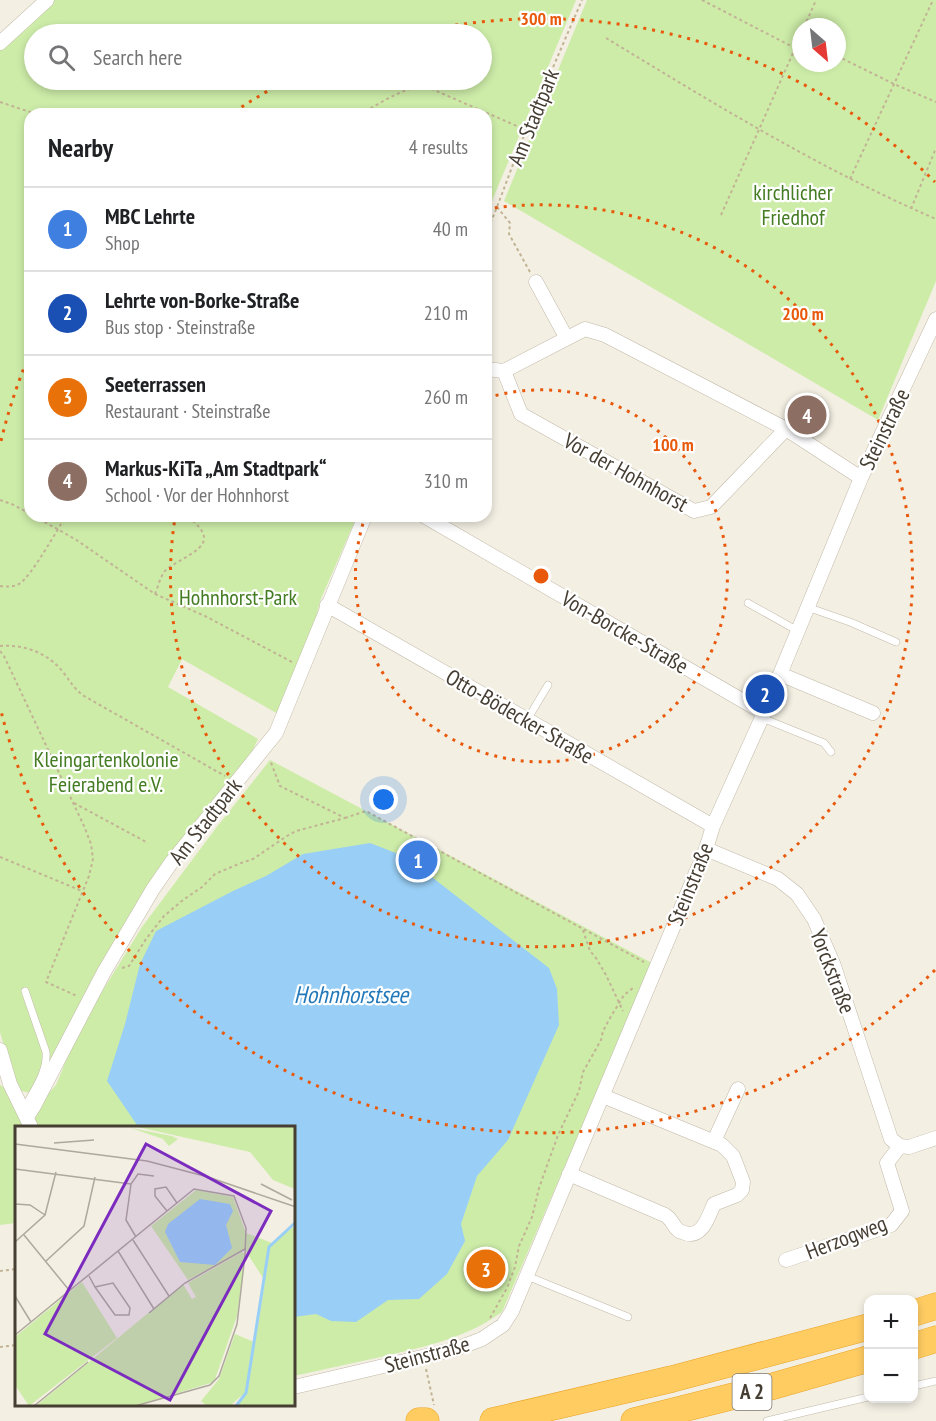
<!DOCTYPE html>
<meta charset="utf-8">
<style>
:root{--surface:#fff;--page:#f6f6f6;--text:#202124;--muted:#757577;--line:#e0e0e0;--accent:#ff350e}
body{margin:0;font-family:"PT Sans Narrow",sans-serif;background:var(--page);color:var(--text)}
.controls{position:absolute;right:18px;bottom:18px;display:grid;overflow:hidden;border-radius:12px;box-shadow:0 3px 9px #0003}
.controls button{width:54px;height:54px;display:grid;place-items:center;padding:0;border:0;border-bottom:2px solid var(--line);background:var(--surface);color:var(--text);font:30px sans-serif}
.compass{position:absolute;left:792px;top:18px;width:54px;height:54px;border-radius:50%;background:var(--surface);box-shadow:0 3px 9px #0003;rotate:152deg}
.you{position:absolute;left:384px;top:800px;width:21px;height:21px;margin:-15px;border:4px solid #fff;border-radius:50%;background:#1a73e8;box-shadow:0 0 0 9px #1a73e833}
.badge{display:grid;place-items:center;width:39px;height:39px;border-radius:50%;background:var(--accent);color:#fff;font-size:20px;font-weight:700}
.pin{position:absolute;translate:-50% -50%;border:3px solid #fff;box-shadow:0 2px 6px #0006}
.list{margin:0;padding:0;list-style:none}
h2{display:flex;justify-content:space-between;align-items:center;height:78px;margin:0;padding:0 24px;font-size:26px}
h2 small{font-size:20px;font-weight:400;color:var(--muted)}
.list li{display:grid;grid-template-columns:39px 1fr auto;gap:18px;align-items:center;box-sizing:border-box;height:84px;padding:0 24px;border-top:2px solid var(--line)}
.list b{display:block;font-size:22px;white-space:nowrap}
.list p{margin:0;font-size:20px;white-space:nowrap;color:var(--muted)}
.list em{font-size:20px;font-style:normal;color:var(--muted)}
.icon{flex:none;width:33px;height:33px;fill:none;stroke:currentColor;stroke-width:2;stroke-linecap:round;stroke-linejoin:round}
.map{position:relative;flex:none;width:936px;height:1421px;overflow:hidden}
.search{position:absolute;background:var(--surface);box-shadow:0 3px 9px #0003;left:24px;top:24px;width:468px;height:66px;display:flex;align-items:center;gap:15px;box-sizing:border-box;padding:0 21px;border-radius:33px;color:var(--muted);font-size:22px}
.panel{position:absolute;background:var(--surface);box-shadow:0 3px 9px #0003;left:24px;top:108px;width:468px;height:414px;border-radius:18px}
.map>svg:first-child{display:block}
.green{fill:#cdeca8;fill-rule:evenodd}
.water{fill:#99cff6}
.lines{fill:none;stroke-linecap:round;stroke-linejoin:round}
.lane-casing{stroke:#c2b9a8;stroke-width:8}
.street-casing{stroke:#c2b9a8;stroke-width:15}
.highway-casing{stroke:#eaa426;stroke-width:27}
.path{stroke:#c2b395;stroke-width:2;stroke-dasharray:3 3;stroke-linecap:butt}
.lane{stroke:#fff;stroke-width:7}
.street{stroke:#fff;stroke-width:14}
.highway{stroke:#ffcc62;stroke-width:26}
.ring{fill:none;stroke:#e8590c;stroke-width:3;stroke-dasharray:3 6}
.labels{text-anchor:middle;stroke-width:4.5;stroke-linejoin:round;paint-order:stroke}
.shield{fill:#fff;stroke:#7e7870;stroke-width:1.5}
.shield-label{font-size:21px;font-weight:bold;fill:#463e33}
.street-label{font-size:22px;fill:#463e33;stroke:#fff}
.park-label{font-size:22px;fill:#437c22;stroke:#fff}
.water-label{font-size:24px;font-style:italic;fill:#2479ba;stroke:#fff}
.inset-river{fill:none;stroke:#99cff6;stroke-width:3}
.inset-road{fill:none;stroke:#aea89d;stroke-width:1.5}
.view{fill:#7b2cbf;fill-opacity:0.15;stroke:#7b2cbf;stroke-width:3}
.inset-edge{fill:none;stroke:#463e33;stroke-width:3}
.centre{fill:#e8590c;stroke:#fff;stroke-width:3}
.ring-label{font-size:18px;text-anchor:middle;font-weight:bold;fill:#e8590c;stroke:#fff;stroke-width:4.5;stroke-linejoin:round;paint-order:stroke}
</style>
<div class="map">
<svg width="936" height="1421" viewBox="0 0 936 1421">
<rect width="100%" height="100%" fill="#f3efe3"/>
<!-- green -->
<path class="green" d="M52,0H576L486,215V114H30V516H357L320,601L303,676L285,718L182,659L168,687L258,739L249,758L162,870L37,1094L16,1090L0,1032V48ZM34,34H482V80H34Z
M587,0H936V281L878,420L504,201ZM801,27H837V63H801Z
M270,760L652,963L502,1312C465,1339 420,1348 376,1358C349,1364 321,1370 294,1376V1127H16V1223L0,1225V1085L9,1090L27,1117L56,1085L80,1027L142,927L216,828Z"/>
<!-- water -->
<path class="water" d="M370,843L406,857L549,968L557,989L559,1025L508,1140L477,1176L461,1224L465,1241L447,1274L419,1299L388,1300L356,1322L331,1321L316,1314L294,1317V1127H140L137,1125L107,1081L125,1024L140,964L156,931L233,891L266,876L303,854Z"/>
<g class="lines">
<defs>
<path id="lane" d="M748,603L798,631
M807,607L850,622L896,642
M762,718L824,743L831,752
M527,720L548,685
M24,1109C33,1091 48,1072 46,1052L25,991
M527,1276L628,1317
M914,1386L936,1381
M767,1421L868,1397"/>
<path id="street" d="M0,43L47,0
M536,282L566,337
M486,369L504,371
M786,429L711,507L694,511L521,414L504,371L585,329L605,335L786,429L861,478
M424,516L764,713
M327,605L713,826
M780,674L873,713
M706,849L778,879L797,894L814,919L834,966L891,1139L900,1146
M0,1050L10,1084L31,1127
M27,1117L34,1106L104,972L153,889L171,863L276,733L365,516
M714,1141L738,1089
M900,1146L909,1147L936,1138
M569,1174L665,1215C672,1219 673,1226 678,1230C679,1231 681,1232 682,1232C702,1241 708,1217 714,1204L737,1195L742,1190L743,1182L733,1156L722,1145L603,1096
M786,1260L891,1225L902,1211L887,1163L900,1146
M294,1387L456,1349L482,1339L503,1325L512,1311L706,849L713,826L764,713L861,478L936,319"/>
<path id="highway" d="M914,1313L936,1306
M914,1346L936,1339
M419,1421H426
M493,1421L672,1379L868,1327
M634,1421L770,1387L868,1359"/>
</defs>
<!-- lane casing -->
<use href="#lane" class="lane-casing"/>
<!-- street casing -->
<use href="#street" class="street-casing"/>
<!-- highway casing -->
<use href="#highway" class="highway-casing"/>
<!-- path -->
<path class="path" d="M702,0L795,48
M804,27L816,0
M606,38C713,103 820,169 936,219
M837,56L894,84L936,102
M0,102L36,114
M360,114C379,104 404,87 425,86L526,130
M850,179L933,0
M497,207L510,223L509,234L530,272
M911,209L936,148
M721,215L801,35
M486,234L497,207L526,130L582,0
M0,500L14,505L30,514
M34,516L75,539L155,594L205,616L292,662
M0,586C7,587 13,587 19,584C31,577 57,530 66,516
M155,594C158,587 160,578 164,572C167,568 172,566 176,563C202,548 218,540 187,516
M0,646C24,644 48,653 63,672C70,681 74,689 84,696L225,776
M0,651L4,656L84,826L91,844L93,859L89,876L46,982L77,996
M74,803L148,843
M345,818L366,811L644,962
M0,857L82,891
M583,930L590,951L596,958L606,975L623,1011
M122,968L129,966L146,939L164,916L183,900L202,887L215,874L241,863L253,859L287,836L296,831L345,818L280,786L270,760
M0,1271L16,1269
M490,1318L507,1288L515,1267L519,1246L532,1217L539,1188L558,1135L579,1091L583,1072L601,1040L603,1031L610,1018L624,995L633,988
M0,1347L16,1345
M426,1369L434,1405"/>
<!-- lane -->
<use href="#lane" class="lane"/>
<!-- street -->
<use href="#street" class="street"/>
<!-- highway -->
<use href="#highway" class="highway"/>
</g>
<!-- distance rings -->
<g class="ring">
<path d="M487 398A186 186 0 1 1 365 517"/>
<path d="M486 209A371 371 0 1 1 175 518"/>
<path d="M935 970A557 557 0 0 1 1 711M1 441A557 557 0 0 1 28 358M234 112A557 557 0 0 1 288 80M411 34A557 557 0 0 1 935 182"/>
</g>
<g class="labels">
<!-- shield labels -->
<rect class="shield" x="732.5" y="1374" width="39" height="36" rx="4.5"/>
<g class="shield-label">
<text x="752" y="1399">A 2</text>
</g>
<!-- street labels -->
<g class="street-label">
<text transform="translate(533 117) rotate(-68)" y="8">Am Stadtpark</text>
<text transform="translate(884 429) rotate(-64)" y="8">Steinstraße</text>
<text transform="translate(626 472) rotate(29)" y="8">Vor der Hohnhorst</text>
<text transform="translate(625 632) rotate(30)" y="8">Von-Borcke-Straße</text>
<text transform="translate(520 716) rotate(30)" y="8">Otto-Bödecker-Straße</text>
<text transform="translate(205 821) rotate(-52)" y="8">Am Stadtpark</text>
<text transform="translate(690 884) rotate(-68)" y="8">Steinstraße</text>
<text transform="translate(833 971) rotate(69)" y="8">Yorckstraße</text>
<text transform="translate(846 1237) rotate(-21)" y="8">Herzogweg</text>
<text transform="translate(427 1354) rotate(-15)" y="8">Steinstraße</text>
</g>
<!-- park labels -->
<g class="park-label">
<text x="793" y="200">kirchlicher<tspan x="793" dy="25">Friedhof</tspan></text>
<text x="238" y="605">Hohnhorst-Park</text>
<text x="106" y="767">Kleingartenkolonie<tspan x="106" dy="25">Feierabend e.V.</tspan></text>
</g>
<!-- water labels -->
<g class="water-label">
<text x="351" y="1003">Hohnhorstsee</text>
</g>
</g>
<!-- overview -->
<g transform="translate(15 1126)">
<rect width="280" height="280" fill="#f3efe3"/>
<path d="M118,0H280V63L258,54L235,26ZM116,2L157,10L163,13L154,20L148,13ZM181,64L218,71L231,107L257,117L280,100V280H221L227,269L215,280H192L186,275L204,253L220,208L239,216V222L250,155L230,124L173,154L136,100ZM227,126L230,128L222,190L199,256L119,280H21L168,158L177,173L181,171L173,157ZM67,156L102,212L14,280L0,259V211Z" fill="#cdeca8"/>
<path d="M185,73L215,78L218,85L211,99L217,122L200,139L165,136L150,106L153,98Z" fill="#99cff6"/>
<path class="inset-river" d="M221,280L231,267L254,121L281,96"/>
<path class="inset-road" d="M39,17L79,14M0,18L132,35L193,51L281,81M0,43L116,58M246,58L277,74M0,78L15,79L30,89M152,85L140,70V63L151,61L162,77M9,109L54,164M121,111L111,94L116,58L123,48L139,50M118,114L154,170M0,116L30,89L41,46M103,125L139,183M31,135L69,100L80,51M74,150L80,161L100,189H114L115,182L98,157L80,161M0,170L16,196M134,187L170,157L230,123M0,209L179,63L219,70L231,102L230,129L222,198L204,250L195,259L120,280M19,280L73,236"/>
<path class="view" d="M131,18L256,85L155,274L30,208Z"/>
<rect width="280" height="280" class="inset-edge"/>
</g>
<circle cx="541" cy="576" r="9" class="centre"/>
<g class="ring-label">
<text x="541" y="25">300 m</text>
<text x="803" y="320">200 m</text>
<text x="673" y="451">100 m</text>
</g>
</svg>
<div class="controls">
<button>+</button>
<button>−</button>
</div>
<svg class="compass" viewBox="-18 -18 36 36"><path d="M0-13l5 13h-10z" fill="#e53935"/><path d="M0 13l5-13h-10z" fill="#757577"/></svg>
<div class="you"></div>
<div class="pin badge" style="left:418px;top:860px;background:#3f7fe0">1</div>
<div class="pin badge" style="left:765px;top:694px;background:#1a4fb4">2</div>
<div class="pin badge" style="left:486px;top:1269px;background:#e8710a">3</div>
<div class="pin badge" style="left:807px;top:415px;background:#8d6e63">4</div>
<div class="search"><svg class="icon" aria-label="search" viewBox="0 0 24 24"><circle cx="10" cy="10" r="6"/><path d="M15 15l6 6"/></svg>Search here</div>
<section class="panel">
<h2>Nearby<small>4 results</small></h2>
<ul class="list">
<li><span class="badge" style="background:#3f7fe0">1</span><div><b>MBC Lehrte</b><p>Shop</p></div><em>40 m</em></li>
<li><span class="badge" style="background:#1a4fb4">2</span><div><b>Lehrte von-Borke-Straße</b><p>Bus stop · Steinstraße</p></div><em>210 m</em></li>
<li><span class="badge" style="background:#e8710a">3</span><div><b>Seeterrassen</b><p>Restaurant · Steinstraße</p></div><em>260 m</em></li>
<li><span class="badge" style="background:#8d6e63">4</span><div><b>Markus-KiTa „Am Stadtpark“</b><p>School · Vor der Hohnhorst</p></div><em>310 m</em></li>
</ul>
</section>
</div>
